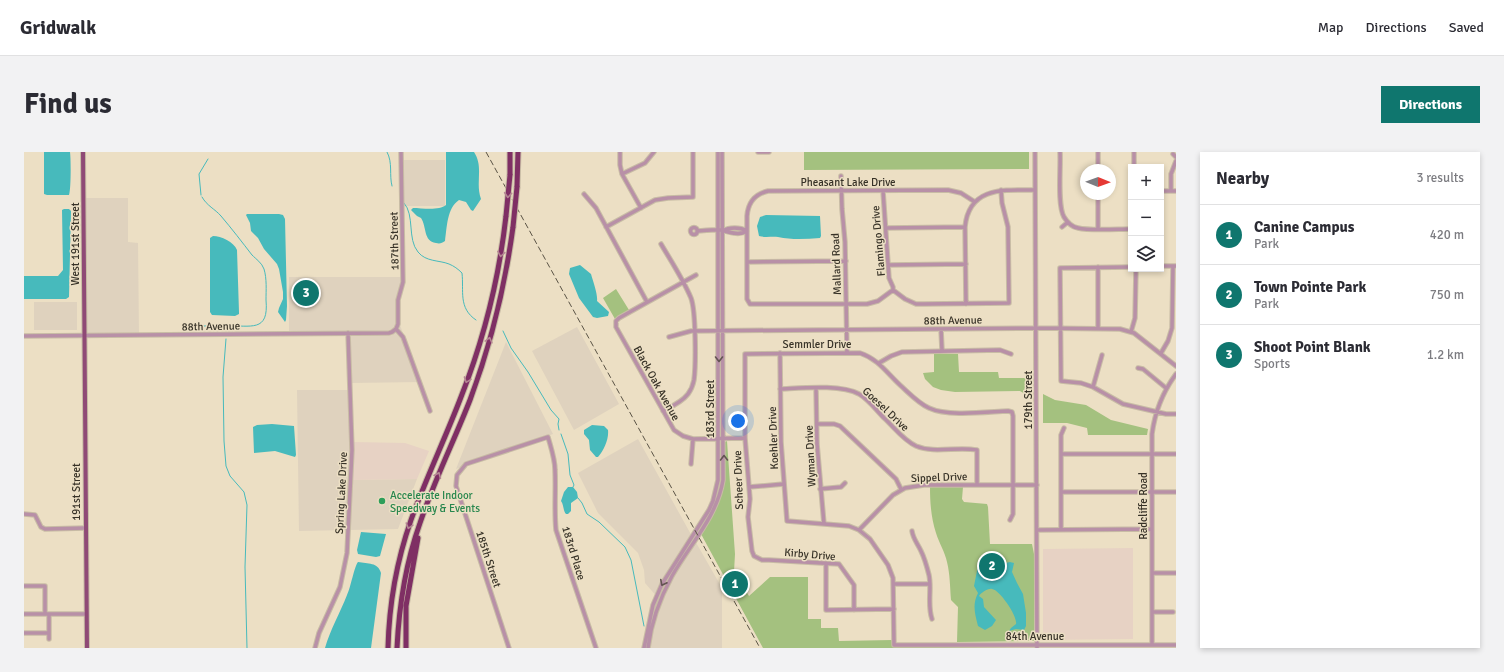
<!DOCTYPE html>
<meta charset="utf-8">
<style>
:root{--surface:#fff;--page:#f2f2f3;--text:#2b2b33;--muted:#7c7c81;--line:#e1e1e2;--accent:#0f766e}
body{margin:0;font-family:Signika,sans-serif;background:var(--page);color:var(--text)}
.controls{position:absolute;right:12px;top:12px;display:grid;overflow:hidden;border-radius:0px;box-shadow:0 2px 6px #0003}
.controls button{width:36px;height:36px;display:grid;place-items:center;padding:0;border:0;border-bottom:1px solid var(--line);background:var(--surface);color:var(--text);font:20px sans-serif}
.compass{position:absolute;left:1056px;top:12px;width:36px;height:36px;border-radius:50%;background:var(--surface);box-shadow:0 2px 6px #0003;rotate:91deg}
.you{position:absolute;left:714px;top:269px;width:14px;height:14px;margin:-10px;border:3px solid #fff;border-radius:50%;background:#1a73e8;box-shadow:0 0 0 6px #1a73e833}
.badge{display:grid;place-items:center;width:26px;height:26px;border-radius:50%;background:var(--accent);color:#fff;font-size:13px;font-weight:700}
.pin{position:absolute;translate:-50% -50%;border:2px solid #fff;box-shadow:0 1px 4px #0006}
.list{margin:0;padding:0;list-style:none}
h2{display:flex;justify-content:space-between;align-items:center;height:52px;margin:0;padding:0 16px;font-size:17px}
h2 small{font-size:13px;font-weight:400;color:var(--muted)}
.list li{display:grid;grid-template-columns:26px 1fr auto;gap:12px;align-items:center;box-sizing:border-box;height:60px;padding:0 16px;border-top:1px solid var(--line)}
.list b{display:block;font-size:15px;white-space:nowrap}
.list p{margin:0;font-size:13px;white-space:nowrap;color:var(--muted)}
.list em{font-size:13px;font-style:normal;color:var(--muted)}
.icon{flex:none;width:22px;height:22px;fill:none;stroke:currentColor;stroke-width:2;stroke-linecap:round;stroke-linejoin:round}
.map{position:relative;flex:none;width:1152px;height:496px;overflow:hidden;border-radius:0px}
header{display:flex;align-items:center;gap:24px;box-sizing:border-box;height:56px;padding:0 20px;background:var(--surface);border-bottom:1px solid var(--line)}
header strong{font-size:19px}
nav{display:flex;gap:22px;margin-inline-start:auto;font-size:14px}
.intro{display:flex;align-items:center;justify-content:space-between;box-sizing:border-box;height:96px;padding:0 24px}
h1{margin:0;font-size:28px}
.button{padding:10px 18px;border-radius:0px;background:var(--accent);color:#fff;font-size:14px;font-weight:700}
main{display:flex;gap:24px;padding:0 24px}
aside{flex:1;background:var(--surface);border-radius:0px;box-shadow:0 2px 6px #0003}
.map>svg:first-child{display:block}
.commercial{fill:#dfd2be}
.education{fill:#e7d2c4}
.green{fill:#a4c17f}
.water{fill:#47babc}
.lines{fill:none;stroke-linecap:round;stroke-linejoin:round}
.stream{stroke:#47babc;stroke-width:1}
.minor-casing{stroke:#c8bca5;stroke-width:5.5}
.major-casing{stroke:#c8bca5;stroke-width:6}
.highway-casing{stroke:#c8bca5;stroke-width:7}
.minor{stroke:#b890a7;stroke-width:3.5}
.major{stroke:#8f4a76;stroke-width:4}
.highway{stroke:#7f2f64;stroke-width:5}
.rail{stroke:#5a5345;stroke-width:1;stroke-dasharray:6 3;stroke-linecap:butt}
.highway-bridge-casing{stroke:#c8bca5;stroke-width:7;stroke-linecap:butt}
.highway-bridge{stroke:#7f2f64;stroke-width:5}
.oneway{stroke:#b68794}
.oneway2{stroke:#645354}
.leisure-dot{fill:#2e9e5b;stroke:#ecdfc4;stroke-width:1.5}
.labels{text-anchor:middle;stroke-width:3;stroke-linejoin:round;paint-order:stroke}
.street-label{font-size:11px;fill:#373227;stroke:#ecdfc4}
.leisure-label{font-size:11px;fill:#27864d;stroke:#ecdfc4;text-anchor:start}
</style>
<header>
<strong>Gridwalk</strong>
<nav><a>Map</a><a>Directions</a><a>Saved</a></nav>
</header>
<div class="intro"><h1>Find us</h1><a class="button">Directions</a></div>
<main>
<div class="map">
<svg width="1152" height="496" viewBox="0 0 1152 496">
<rect width="100%" height="100%" fill="#ecdfc4"/>
<!-- commercial -->
<path class="commercial" d="M378,8H421V54H379Z
M61,46H104V90L114,91L115,183H62Z
M265,125H380L376,147V173L397,230L327,231L324,181H265Z
M10,150H53V178H10Z
M553,175L595,252L550,278L508,199Z
M482,190L529,282L432,317Z
M273,238H326L328,298L324,378L275,379Z
M614,287L669,386L646,419L634,446L621,431L620,418L614,401L574,361L554,321Z
M393,327L374,377L325,378L329,328Z
M670,387L698,436V496H622L627,471L647,420Z"/>
<!-- education -->
<path class="education" d="M329,290L381,291L405,299L393,327L329,328Z
M1109,396V487L1019,488V397Z"/>
<!-- green -->
<path class="green" d="M780,0H1005V17L780,18Z
M274,134H290V148L274,149Z
M592,137L605,158L591,167L579,146Z
M910,202H934L935,220H974L975,226H1008V246L996,239L931,240L917,238L909,235L901,227L899,221L910,220Z
M1019,242L1031,248L1062,253L1087,268L1124,277L1123,283H1064L1063,276L1043,271H1019Z
M703,289L711,402L710,420L725,444L746,425H784V467H797V476H814L815,489L868,488L869,495H920L990,496H739L677,382C700,350 701,328 701,290Z
M906,335H939L938,347L940,350L963,352L964,355L966,392H1008L1011,407L1010,489L933,490L934,455L927,448C926,435 926,422 923,410C921,400 915,391 912,381C907,366 906,350 906,335Z"/>
<!-- water -->
<path class="water" d="M20,0H46C47,7 47,38 45,43H23L20,42Z
M422,0H450C460,15 451,31 457,47L449,59L447,58L442,50L435,48C423,56 423,75 421,89C418,91 416,92 412,91C399,89 403,75 397,66L393,64L387,58L389,56C398,56 415,59 422,53Z
M40,57H45L47,59L45,145L42,147H0V124H34L39,118L38,58Z
M223,62H255L259,63L261,67L263,154L262,168L261,170L254,160L255,156L259,147V140L255,117L253,112L240,97L234,86L227,79L226,71L222,63Z
M742,63L796,64L797,84L796,86C782,87 768,88 754,85C748,84 742,86 735,84L733,74L736,65Z
M189,84C197,84 210,90 213,98L215,160V162L211,164L188,163L186,160V86Z
M556,113L567,122C569,129 574,143 573,149L585,160L584,164L573,166L569,165L555,146L545,122L546,116Z
M248,272L270,274L272,303L271,305L251,299L230,301L229,275L233,273Z
M568,273L580,274L584,278C585,287 580,298 574,305H572L566,298L565,288L560,282V278Z
M544,335H549L553,340L554,346L547,351V359L544,362H542C539,359 540,353 537,349L540,340Z
M337,380L362,382L356,404L352,405L334,402L333,398Z
M334,410C344,412 354,410 357,421L347,496H301C306,478 316,461 323,443C327,435 330,415 334,410Z
M986,410L990,411L988,420L993,431L999,442L1002,461V474L1000,478L992,477L985,479L987,476L992,472C994,465 976,438 968,437C964,436 957,441 955,444L959,447L960,455L972,468L968,474L961,478L954,474C951,462 948,453 954,441L950,434L954,414L957,412L969,414Z"/>
<g class="lines">
<!-- stream -->
<path class="stream" d="M363,0C369,11 365,23 368,34
M177,43L175,22L184,7
M178,45C183,54 191,57 197,64C208,77 218,90 228,103C232,107 238,111 240,117C243,127 242,138 242,148C245,181 227,173 202,174V177
M380,51C391,63 383,87 394,100C402,110 415,108 425,112C430,114 434,117 438,121C440,139 434,156 452,168
M178,174H201
M479,179L487,196L504,220L527,258L535,267L534,272L535,278
M202,187L199,225L200,289L202,314L206,324L220,340L223,353L221,415L223,496
M537,282L544,302L546,323L550,333L549,335
M554,346L558,351L563,362L575,370L601,395L607,408L620,474"/>
<defs>
<path id="minor" d="M596,0V13L598,22L617,56
M734,0H745
M1011,0L1013,496
M1036,0C1037,15 1033,53 1040,65C1043,70 1048,75 1054,76C1066,79 1094,77 1107,77
M1074,0V18
M1110,0V15
M1149,2L1152,5
M598,22L621,11L630,0
M817,24L818,57L821,90L823,200
M859,39L865,126L869,135V138L881,147L892,152H900L985,151L984,75L978,51L977,38
M1137,39H1152
M1147,39V22L1152,9
M560,42L572,56L623,150
M1074,42V77
M582,75L631,48L644,46L669,45V0
M1038,75L1044,70
M666.5 79a3.5 3.5 0 1 1 7 0a3.5 3.5 0 1 1-7 0Z
M862,76L941,75
M673,79C681,79 689,77 697,78C705,80 715,84 723,79C716,75 705,75 699,79
M637,92C647,109 659,127 667,146C672,159 672,213 670,228C669,233 667,238 664,242C658,250 647,255 639,259
M723,110L822,109
M864,113L942,112
M1137,114H1152
M1074,115V176
M1107,115L1036,116L1037,229L1057,231L1069,235L1099,252L1142,262H1152
M672,123L595,166L592,169V175L650,278L659,284L669,287L721,286
M869,138L854,149L843,152H726L723,147V64C724,51 731,42 744,39L924,38L937,41L951,50
M942,152L941,75C945,34 981,38 1011,38
M372,177L374,172V148L379,130L377,0
M372,177L379,185L406,259
M917,177L918,198
M1107,180L1111,166L1112,117
M0,184L365,181L368,180L372,177
M645,185L667,179L1012,176L1096,177L1110,181L1152,214
M756,201L757,290L763,369L825,374L835,378L846,387L864,413L869,426L870,493H1152
M1137,201L1144,189L1148,176L1149,114
M855,211L867,204L878,200L976,198L987,202
M1114,216L1119,217L1142,236
M1069,235L1078,203
M792,236L793,292L800,372
M756,237C778,236 817,232 835,242C845,248 852,258 860,266C870,275 879,288 892,294C911,302 933,294 953,298V333
M793,272H810L816,274L872,327L877,337
M1037,302H1152
M667,312L669,287
M725,335L760,332
M796,337L817,335L821,331
M1038,340H1152
M0,362L11,363L17,375L21,377L62,376
M1037,377V283L1040,276
M835,378L869,343L881,336L900,333H1013
M1013,378L1128,377
M888,379C889,387 894,392 897,399C901,407 903,415 905,423C908,437 903,453 908,467
M802,411V458L870,457
M1128,421H1152
M870,432H905
M0,434H21V462
M830,458V433L815,412L745,408H738L730,404L728,399L724,365L726,347L721,286V202L836,201C854,207 863,221 876,233C885,241 894,251 905,256C924,265 962,260 984,259L988,260L989,264V362L986,368
M1128,460H1149
M0,462H62
M25,462V487
M0,481H25
M1128,492V282C1131,259 1138,241 1152,222
M291,496L295,481L316,435L323,401L328,298L324,181
M485,496L432,334L433,323L442,312L524,285C527,296 531,307 531,318C532,338 530,358 532,378L572,496
M620,496L629,453L638,432L685,358L689,349L694,328V0
M624,496C627,471 636,446 648,424C666,392 693,365 699,328L698,0"/>
<path id="major" d="M59,0L63,496"/>
<path id="highway" d="M486,23V0
M493,35L494,0
M364,496C365,454 373,408 387,368C402,326 421,287 437,245C460,187 475,126 482,64
M373,496C375,455 382,410 396,371C410,329 430,289 446,248C467,192 481,134 489,75
M382,496V454L394,386"/>
</defs>
<!-- minor casing -->
<use href="#minor" class="minor-casing"/>
<!-- major casing -->
<use href="#major" class="major-casing"/>
<!-- highway casing -->
<use href="#highway" class="highway-casing"/>
<!-- minor -->
<use href="#minor" class="minor"/>
<!-- major -->
<use href="#major" class="major"/>
<!-- highway -->
<use href="#highway" class="highway"/>
<!-- rail -->
<path class="rail" d="M462,0L736,496"/>
<defs>
<path id="highway-bridge" d="M482,64L486,23
M489,75L493,35"/>
</defs>
<!-- highway-bridge casing -->
<use href="#highway-bridge" class="highway-bridge-casing"/>
<!-- highway-bridge -->
<use href="#highway-bridge" class="highway-bridge"/>
</g>
<!-- one-way arrows -->
<defs><path id="oneway-chevron" d="M-2-3.5L2.5 0L-2 3.5" fill="none" stroke-width="1.6" stroke-linecap="round" stroke-linejoin="round"/></defs>
<g class="oneway">
<use href="#oneway-chevron" transform="translate(484 43) rotate(95)"/>
<use href="#oneway-chevron" transform="translate(477 102) rotate(99)"/>
<use href="#oneway-chevron" transform="translate(465 188) rotate(-76)"/>
<use href="#oneway-chevron" transform="translate(443 228) rotate(110)"/>
<use href="#oneway-chevron" transform="translate(414 323) rotate(-67)"/>
<use href="#oneway-chevron" transform="translate(385 374) rotate(107)"/>
</g>
<g class="oneway2">
<use href="#oneway-chevron" transform="translate(695 207) rotate(90)"/>
<use href="#oneway-chevron" transform="translate(700 306) rotate(-90)"/>
<use href="#oneway-chevron" transform="translate(639 431) rotate(117)"/>
</g>
<!-- markers -->
<circle class="leisure-dot" cx="358" cy="349" r="4"/>
<g class="labels">
<!-- street labels -->
<g class="street-label">
<text x="824" y="34">Pheasant Lake Drive</text>
<text transform="translate(370 89) rotate(-91)" y="4">187th Street</text>
<text transform="translate(854 89) rotate(-95)" y="4">Flamingo Drive</text>
<text transform="translate(51 92) rotate(-90)" y="4">West 191st Street</text>
<text transform="translate(812 112) rotate(-92)" y="4">Mallard Road</text>
<text transform="translate(929 168) rotate(-1)" y="4">88th Avenue</text>
<text transform="translate(187 174) rotate(-1)" y="4">88th Avenue</text>
<text x="793" y="196">Semmler Drive</text>
<text transform="translate(633 231) rotate(61)" y="4">Black Oak Avenue</text>
<text transform="translate(1004 248) rotate(-90)" y="4">179th Street</text>
<text transform="translate(686 257) rotate(-90)" y="4">183rd Street</text>
<text transform="translate(862 257) rotate(43)" y="4">Goesel Drive</text>
<text transform="translate(749 286) rotate(-92)" y="4">Koehler Drive</text>
<text transform="translate(786 304) rotate(-93)" y="4">Wyman Drive</text>
<text transform="translate(915 325) rotate(-2)" y="4">Sippel Drive</text>
<text transform="translate(714 328) rotate(-92)" y="4">Scheer Drive</text>
<text transform="translate(52 340) rotate(-90)" y="4">191st Street</text>
<text transform="translate(317 341) rotate(-87)" y="4">Spring Lake Drive</text>
<text transform="translate(1119 354) rotate(-90)" y="4">Radcliffe Road</text>
<text transform="translate(550 401) rotate(73)" y="4">183rd Place</text>
<text transform="translate(786 402) rotate(5)" y="4">Kirby Drive</text>
<text transform="translate(465 407) rotate(72)" y="4">185th Street</text>
<text x="1011" y="488">84th Avenue</text>
</g>
<!-- leisure labels -->
<g class="leisure-label">
<text x="366" y="347">Accelerate Indoor<tspan x="366" dy="13">Speedway &amp; Events</tspan></text>
</g>
</g>
</svg>
<div class="controls">
<button>+</button>
<button>−</button>
<button><svg class="icon" aria-label="layers" viewBox="0 0 24 24"><path d="M12 4l9 5-9 5-9-5zM3 14l9 5 9-5"/></svg></button>
</div>
<svg class="compass" viewBox="-18 -18 36 36"><path d="M0-13l5 13h-10z" fill="#e53935"/><path d="M0 13l5-13h-10z" fill="#7c7c81"/></svg>
<div class="you"></div>
<div class="pin badge" style="left:711px;top:432px">1</div>
<div class="pin badge" style="left:968px;top:414px">2</div>
<div class="pin badge" style="left:282px;top:141px">3</div>
</div>
<aside>
<h2>Nearby<small>3 results</small></h2>
<ul class="list">
<li><span class="badge">1</span><div><b>Canine Campus</b><p>Park</p></div><em>420 m</em></li>
<li><span class="badge">2</span><div><b>Town Pointe Park</b><p>Park</p></div><em>750 m</em></li>
<li><span class="badge">3</span><div><b>Shoot Point Blank</b><p>Sports</p></div><em>1.2 km</em></li>
</ul>
</aside>
</main>
